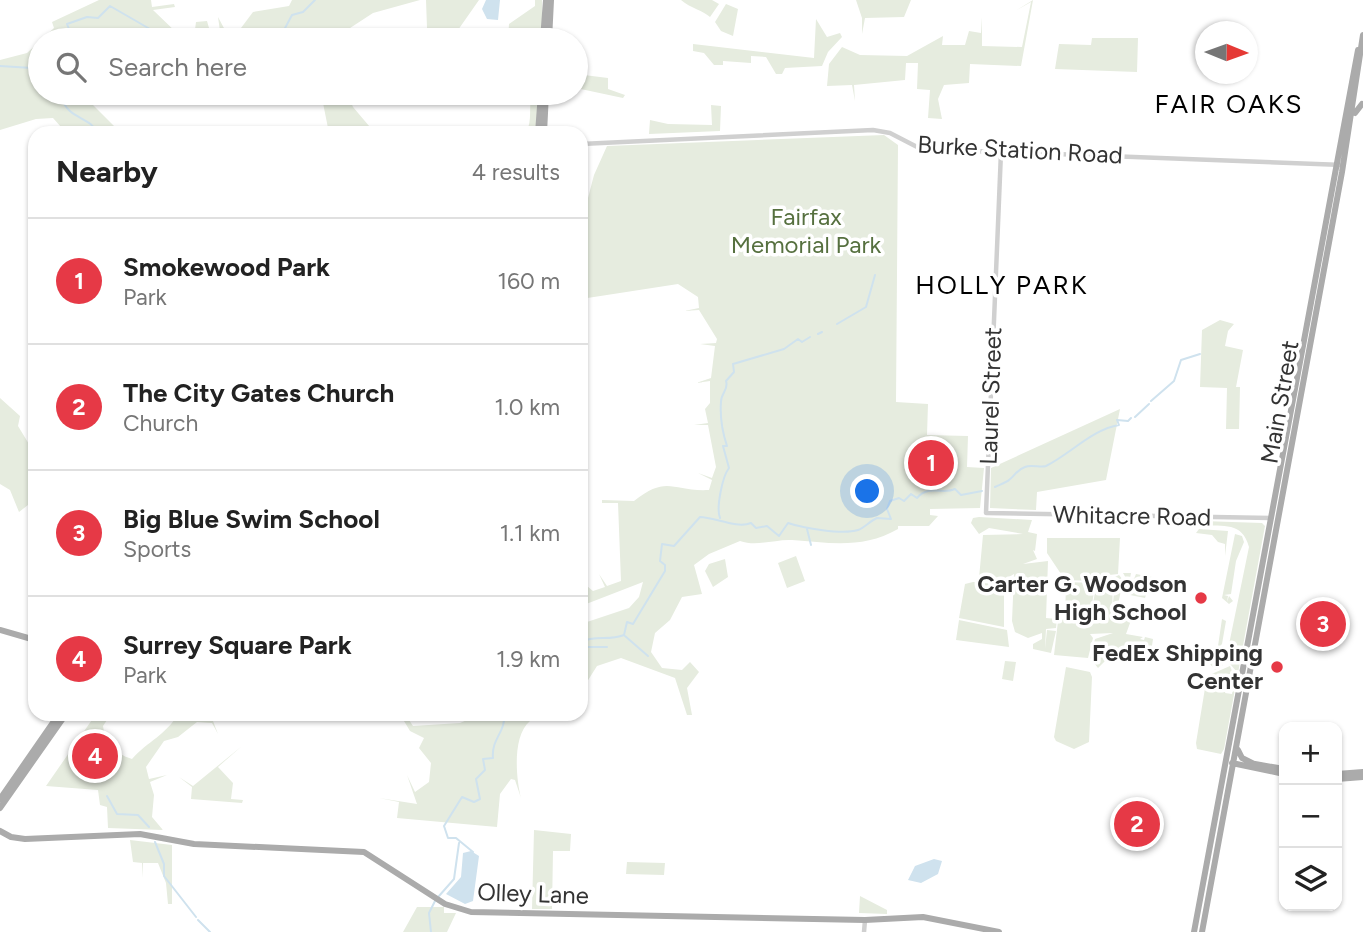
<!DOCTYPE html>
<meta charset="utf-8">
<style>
:root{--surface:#fff;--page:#f2f2f2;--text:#222;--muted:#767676;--line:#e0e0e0;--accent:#e63946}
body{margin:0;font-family:Figtree,sans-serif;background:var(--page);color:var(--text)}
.controls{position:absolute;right:21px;bottom:21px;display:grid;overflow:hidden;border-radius:14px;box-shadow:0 2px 5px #0004}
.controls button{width:63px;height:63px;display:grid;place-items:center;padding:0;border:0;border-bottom:2px solid var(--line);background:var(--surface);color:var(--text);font:35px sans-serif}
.compass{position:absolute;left:1195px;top:21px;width:63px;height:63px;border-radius:50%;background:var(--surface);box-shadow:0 2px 5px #0004;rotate:91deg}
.you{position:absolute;left:868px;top:492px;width:24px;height:24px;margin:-18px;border:5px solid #fff;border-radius:50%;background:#1a73e8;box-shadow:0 0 0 10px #1a73e833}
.badge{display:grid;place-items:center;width:46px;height:46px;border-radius:50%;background:var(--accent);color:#fff;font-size:23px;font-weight:700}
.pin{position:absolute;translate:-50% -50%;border:4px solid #fff;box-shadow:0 2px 7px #0006}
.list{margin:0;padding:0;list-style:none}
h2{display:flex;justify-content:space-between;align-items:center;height:91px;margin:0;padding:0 28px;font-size:30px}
h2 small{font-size:23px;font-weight:400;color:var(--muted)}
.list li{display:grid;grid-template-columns:46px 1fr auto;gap:21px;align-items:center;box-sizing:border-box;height:126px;padding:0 28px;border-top:2px solid var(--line)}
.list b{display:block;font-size:26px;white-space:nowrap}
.list p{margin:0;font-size:23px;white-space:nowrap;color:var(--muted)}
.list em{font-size:23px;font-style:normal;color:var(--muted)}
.icon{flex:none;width:38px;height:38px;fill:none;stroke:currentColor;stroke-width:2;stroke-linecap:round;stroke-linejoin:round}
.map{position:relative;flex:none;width:1363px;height:932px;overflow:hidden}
.search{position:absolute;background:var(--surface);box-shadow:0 2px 5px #0004;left:28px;top:28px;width:560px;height:77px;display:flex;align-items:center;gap:18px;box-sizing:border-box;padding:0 24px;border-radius:38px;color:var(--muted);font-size:26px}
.panel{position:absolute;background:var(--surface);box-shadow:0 2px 5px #0004;left:28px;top:126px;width:560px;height:595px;border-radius:21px}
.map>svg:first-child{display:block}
.green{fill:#e6ecdf}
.water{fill:#cfe2ee}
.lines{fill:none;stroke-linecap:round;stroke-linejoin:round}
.stream{stroke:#cfe2ee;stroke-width:2}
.minor{stroke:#d0d0d0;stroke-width:4.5}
.major{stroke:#ababab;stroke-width:6}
.poi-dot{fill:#e63946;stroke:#fff;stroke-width:2.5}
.labels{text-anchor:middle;stroke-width:7;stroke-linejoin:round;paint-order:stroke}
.street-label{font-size:24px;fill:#333;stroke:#fff}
.park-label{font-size:24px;fill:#56703f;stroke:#fff}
.poi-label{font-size:24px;font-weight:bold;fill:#333;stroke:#fff;text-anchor:end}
.neighbourhood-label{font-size:26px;letter-spacing:2px;fill:#000;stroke:#fff}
</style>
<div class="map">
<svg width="1363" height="932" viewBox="0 0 1363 932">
<rect width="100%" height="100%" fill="#fff"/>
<!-- green -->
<path class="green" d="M99,0H151L152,7L174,4L175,7L153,10L178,34L194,37L196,22L207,21L211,35L220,31L218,17L225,30L241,28L253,12L289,6L292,0H420L373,13L347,30L344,40H41L54,28L52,22Z
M426,0H479L451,40H423L427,28Z
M535,0H542V40H508L509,24L535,6Z
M681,0H712L719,4L710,17C704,11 690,8 681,0Z
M856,0H911L904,17L865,18L862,34V18Z
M1033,0L1021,66L970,64L969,83L944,85L938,99L942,119L928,118L930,90L917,89L918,63H906L905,80L854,85L855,101L852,85L827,86L829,64L842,47L860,55L907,56L943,36L942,45H965L969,31L981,33L982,17V46L1022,47L1031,2L1015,11Z
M726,4L738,9L733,36L721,31L715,22Z
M816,19L827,37L840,33L842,37L828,52L822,66L785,68L782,74H776L766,57L751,56V63L723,61V65H714L704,53L693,51V44L814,58Z
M1092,38H1138L1137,72L1055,69L1059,44L1091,45Z
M40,41V93H98L87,99L121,133H78L74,129L61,127L53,118L36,119L0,130V60L27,53Z
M576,74L608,78V89L625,95L623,98L576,88Z
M321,93H347L353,107L375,133H329Z
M532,93H540L536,133H526C533,120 528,107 532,93Z
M711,105L721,106L720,131L649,134L650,120L668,124L712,125Z
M884,135L898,145L896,402L928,404L927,435L968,436L967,467L984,468L980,508L930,509V515L938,516L929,526H898V529C863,549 831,543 792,540C775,539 757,547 740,541L709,554L694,565L702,594L682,597L670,620L655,633L651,652L662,668L682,670L690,662L699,672L687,688L692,715H687L675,678L621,658L597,666L585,685L581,684V624L629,608L639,597L643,582L581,606V581L593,591L605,587L599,574L607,586L621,581L618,503H602V500L634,501C668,474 672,492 709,490L712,480L698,473L712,478L716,467L708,425H694L708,423L705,409L710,403V381L696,383L711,378L715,346L700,344L716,343L717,339L699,310L684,311L699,308L698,297L678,284L581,299V225L594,175L607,146Z
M1220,320L1234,324L1228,331L1225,346L1243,350L1236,387H1240L1239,429H1226L1227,388L1200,387L1202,330Z
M0,398L20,416L18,426L35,454V493L29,495L28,505L19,512L10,490L0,484Z
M1120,409L1106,480L1037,492L1036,510L990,508L991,468Z
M979,517L1032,520L1028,532L1037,534L1035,551L1033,550L1037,559L1023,564L1048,561L1046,618L1057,619L1056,628L1046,629L1045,649L1047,630L1056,631L1051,653L1033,649V644L1042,639V633L1028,638L1015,632L1012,621L1014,574L1004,580L979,578L983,535L1023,534L989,528L979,534L971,523L973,518Z
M1202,521L1262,523L1265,526L1224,749L1221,754L1197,749L1196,743L1207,676L1230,666L1234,676L1210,677L1207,689L1216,690L1228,686L1225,693L1232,694L1233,689L1229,686L1234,687L1236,671L1226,659L1249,547C1242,521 1224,527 1201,525Z
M1199,529L1228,531L1225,556V544L1218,542L1212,535L1196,533Z
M1235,534L1242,536L1244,542L1236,561L1231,594L1224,595L1228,596L1227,602L1229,596L1233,601L1229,604L1222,598Z
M1047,538H1120L1118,574L1101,576L1113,577L1112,618L1115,577L1119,575L1123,580L1116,615L1121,618L1127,611L1134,612L1126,634L1143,637L1140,639L1144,640L1145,637L1153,639L1151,652L1133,651L1132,648L1131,652H1135L1116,662L1105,661L1098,668L1090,658L1095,639L1113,633L1090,634L1093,638L1088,658L1054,655L1058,621L1064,619L1065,622L1066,582L1095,583L1090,620L1098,576L1095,581L1065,580L1047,553Z
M796,556L805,581L787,588L778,563Z
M725,559L728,577L713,587L705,571L709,564Z
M1123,573H1131L1130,578L1134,579L1136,574L1152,577L1145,598L1130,595L1131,587Z
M973,582L1004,585V627L959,618L965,584Z
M1222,619L1226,621L1222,644L1219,647V662L1223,665L1215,670L1210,664L1218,646Z
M959,620L1007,630L1009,647L956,640Z
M1005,661L1016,662L1013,681L1002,679Z
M1066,667L1090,672L1092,677L1089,742L1074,749L1056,741L1054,737Z
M96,714H111L103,726C106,745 114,753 132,759C148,741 166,735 178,714L213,721L218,734L212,723L197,722L178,737L164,741L146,767L149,779L167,775L150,782L154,795L152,817L163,830L108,828L107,807L100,805L98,790L46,786Z
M405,714L413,726L460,723L481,714H544C541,716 534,718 530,721C512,736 516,778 521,798L515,780L511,779L500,794L497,827L397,818L399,802L379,798L417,804L407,775L415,792L429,782L431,763L419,748L424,738L410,731L401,716Z
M242,746L218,767L233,783L231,799L243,800L242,803L191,799L192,787L179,777L193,786Z
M534,830L571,834L570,851H553L552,909H532Z
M130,840L172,845V904H168L166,883L158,863H143L142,878V863L133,862Z
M627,862L665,863L664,875L626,874Z
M860,896L887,910V914L859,913Z
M417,907H444V913H456L447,932H403Z"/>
<!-- water -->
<path class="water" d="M486,0H500L498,20L487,19L482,9Z
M471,851L479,856L473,901L465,904L446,894L461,877L463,853Z
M934,859L942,861L938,874L921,883L908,880L915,866Z"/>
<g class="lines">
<!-- stream -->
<path class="stream" d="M68,40L71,34L67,24L87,17L98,18L110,6L169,40
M267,40V33L284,30L292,15L303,12L315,0
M0,66L32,68L40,73
M32,68L40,64
M50,93L62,98C68,120 91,116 97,133
M837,324L866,307L875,275
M818,334L822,332
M1151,401L1174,381L1181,360L1200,354
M1135,417L1149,404
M995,487C999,485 1007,482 1009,480C1016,475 1016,470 1025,467C1031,464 1041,468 1046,466C1070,454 1093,429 1119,425L1117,420L1128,421L1131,418
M720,518C716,509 722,477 729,468L723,446H727C722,431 720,415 721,402C721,392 729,390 726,381L734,372L733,364L784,349L798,339L802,342L810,337
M807,529L811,545
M625,636L648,656
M581,642C595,635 609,641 624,635L627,622L633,624L665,571V565L660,561L662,544L674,546L700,517C714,517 737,529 751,523L756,528L767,526L779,536L788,523C803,528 842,535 858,530C864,528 870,521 877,518L891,519L887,509L890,501L899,498L904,501L911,494L917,498C929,484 943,495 955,489L961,495L982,491
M581,647H607
M107,796L117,814L138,815L149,827
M155,842L164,864V876L196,917
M473,852L456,838H448L444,826L462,797L474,802L480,799L476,779L485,770L483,759L493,758C491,739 506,732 504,714
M439,896L454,879L459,843
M198,920L210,932
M431,932L429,913L435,901"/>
<!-- minor -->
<path class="minor" d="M581,144L873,130L890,133L921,149L1343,165
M1001,152L986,513L1271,518
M864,932L865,920"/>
<!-- major -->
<path class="major" d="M543,40L546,0
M549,40L551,0
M1355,113L1362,104
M538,133L541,93
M544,133L546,93
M0,630L35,640
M1238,750L1242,758L1254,764
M1232,763L1284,774
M1255,764L1284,769
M1337,774L1363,772
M1337,779L1363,777
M0,799L59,714
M0,808L66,714
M0,831L11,837L25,839L140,834L194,844L364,852L445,904L471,912L865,920L923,917L999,932
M1194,932L1358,50
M1202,932L1342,172L1363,35"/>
</g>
<!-- markers -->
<g class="poi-dot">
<circle cx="1201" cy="598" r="7"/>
<circle cx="1277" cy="667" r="7"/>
</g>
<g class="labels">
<!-- street labels -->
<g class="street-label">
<text transform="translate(1020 150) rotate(3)" y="8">Burke Station Road</text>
<text transform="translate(991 396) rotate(-88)" y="8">Laurel Street</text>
<text transform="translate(1280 402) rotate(-80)" y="8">Main Street</text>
<text transform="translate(1132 516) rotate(1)" y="8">Whitacre Road</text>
<text transform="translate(533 894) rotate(2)" y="8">Olley Lane</text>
</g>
<!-- park labels -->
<g class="park-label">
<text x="806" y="225">Fairfax<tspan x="806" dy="28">Memorial Park</tspan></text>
</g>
<!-- poi labels -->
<g class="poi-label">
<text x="1187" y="592">Carter G. Woodson<tspan x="1187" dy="28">High School</tspan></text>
<text x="1263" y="661">FedEx Shipping<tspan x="1263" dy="28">Center</tspan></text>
</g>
<!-- neighbourhood labels -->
<g class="neighbourhood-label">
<text x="1229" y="113">FAIR OAKS</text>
<text x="1002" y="294">HOLLY PARK</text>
</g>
</g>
</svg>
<div class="controls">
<button>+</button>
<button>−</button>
<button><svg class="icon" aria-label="layers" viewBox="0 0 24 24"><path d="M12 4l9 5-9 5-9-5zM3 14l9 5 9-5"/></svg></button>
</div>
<svg class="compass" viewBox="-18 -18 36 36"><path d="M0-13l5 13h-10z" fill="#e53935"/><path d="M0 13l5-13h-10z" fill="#767676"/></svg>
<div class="you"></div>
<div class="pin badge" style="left:931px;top:463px">1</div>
<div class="pin badge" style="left:1137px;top:824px">2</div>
<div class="pin badge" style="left:1323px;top:624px">3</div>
<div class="pin badge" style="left:95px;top:756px">4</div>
<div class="search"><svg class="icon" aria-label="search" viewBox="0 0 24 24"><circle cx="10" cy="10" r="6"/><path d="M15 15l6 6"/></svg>Search here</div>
<section class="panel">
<h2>Nearby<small>4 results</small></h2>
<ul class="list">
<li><span class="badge">1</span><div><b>Smokewood Park</b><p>Park</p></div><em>160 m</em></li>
<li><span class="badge">2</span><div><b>The City Gates Church</b><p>Church</p></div><em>1.0 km</em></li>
<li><span class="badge">3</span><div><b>Big Blue Swim School</b><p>Sports</p></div><em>1.1 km</em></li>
<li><span class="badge">4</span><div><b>Surrey Square Park</b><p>Park</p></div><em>1.9 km</em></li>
</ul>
</section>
</div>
